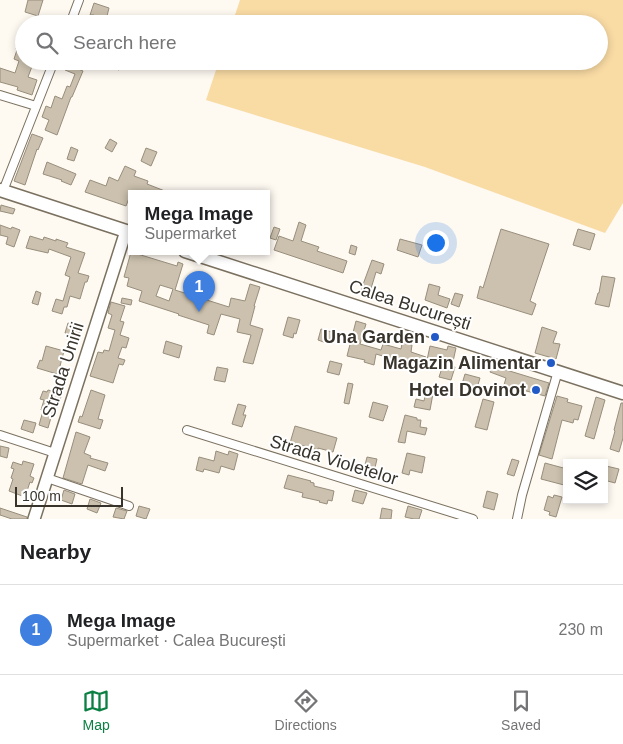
<!DOCTYPE html>
<meta charset="utf-8">
<style>
body{margin:0;font-family:Arial,sans-serif;background:#f2f2f2;color:#202124}
.controls{position:absolute;right:15px;bottom:15px;display:grid;overflow:hidden;border-radius:0px;box-shadow:0 2px 8px #0003}
.controls button{width:45px;height:45px;display:grid;place-items:center;padding:0;border:0;border-bottom:1px solid #e0e0e0;background:#fff;color:#202124;font:25px sans-serif}
.scale{position:absolute;left:15px;bottom:12px;width:108px;box-sizing:border-box;padding-left:5px;border:2px solid #38342c;border-top:0;font-size:14px;line-height:18px;white-space:nowrap;color:#38342c;-webkit-text-stroke:4px #fff;paint-order:stroke}
.you{position:absolute;left:435px;top:242px;width:18px;height:18px;margin:-12px;border:4px solid #fff;border-radius:50%;background:#1a73e8;box-shadow:0 0 0 8px #1a73e833}
.badge{display:grid;place-items:center;width:32px;height:32px;border-radius:50%;background:#0b8043;color:#fff;font-size:16px;font-weight:700}
.pin{position:absolute;translate:-50% -41px;filter:drop-shadow(0 1px 2px #0008)}
.pin::after{content:'';position:absolute;top:26px;width:18px;height:15px;background:inherit;clip-path:polygon(0 0,100% 0,50% 100%)}
.popup{position:absolute;left:128px;top:190px;width:142px;height:65px;box-sizing:border-box;display:grid;place-content:center;border-radius:0px;background:#fff;filter:drop-shadow(0 1px 4px #0005);font-size:16px;white-space:nowrap;color:#757577}
.popup b{font-size:19px;color:#202124}
.popup::after{content:'';position:absolute;left:50%;top:100%;margin-left:-10px;border:10px solid transparent;border-top-color:#fff}
.list{margin:0;padding:0;list-style:none}
h2{display:flex;justify-content:space-between;align-items:center;height:65px;margin:0;padding:0 20px;font-size:21px}
h2 small{font-size:16px;font-weight:400;color:#757577}
.list li{display:grid;grid-template-columns:32px 1fr auto;gap:15px;align-items:center;box-sizing:border-box;height:90px;padding:0 20px;border-top:1px solid #e0e0e0}
.list b{display:block;font-size:19px;white-space:nowrap}
.list p{margin:0;font-size:16px;white-space:nowrap;color:#757577}
.list em{font-size:16px;font-style:normal;color:#757577}
.icon{flex:none;width:28px;height:28px;fill:none;stroke:currentColor;stroke-width:2;stroke-linecap:round;stroke-linejoin:round}
.map{position:relative;flex:none;width:623px;height:519px;overflow:hidden}
.search{position:absolute;background:#fff;box-shadow:0 2px 8px #0003;left:15px;right:15px;top:15px;height:55px;display:flex;align-items:center;gap:12px;box-sizing:border-box;padding:0 18px;border-radius:28px;color:#757577;font-size:19px}
.sheet{height:155px;background:#fff}
nav{display:flex;justify-content:space-around;align-items:center;box-sizing:border-box;height:70px;border-top:1px solid #e0e0e0;background:#fff;font-size:14px;color:#757577}
nav a{display:grid;justify-items:center;gap:2px}
nav .on{color:#0b8043}
.map>svg:first-child{display:block}
.green{fill:#f9dba4}
.building{fill:#ccc1ae;stroke:#988e7c;fill-rule:evenodd}
.lines{fill:none;stroke-linecap:round;stroke-linejoin:round}
.minor-casing{stroke:#7b7160;stroke-width:10}
.secondary-casing{stroke:#7b7160;stroke-width:14}
.primary-casing{stroke:#7b7160;stroke-width:15}
.minor{stroke:#fff;stroke-width:8}
.secondary{stroke:#fff;stroke-width:11}
.primary{stroke:#fff;stroke-width:12}
.poi-dot{fill:#215ac7;stroke:#fff;stroke-width:2}
.labels{text-anchor:middle;stroke-width:4;stroke-linejoin:round;paint-order:stroke}
.street-label{font-size:18px;fill:#38342c;stroke:#fff}
.poi-label{font-size:18px;font-weight:bold;fill:#38342c;stroke:#fff;text-anchor:end}
</style>
<div class="map">
<svg width="623" height="519" viewBox="0 0 623 519">
<rect width="100%" height="100%" fill="#fef9f1"/>
<path class="green" d="M240 0H623V203L605 233 425 167 206 100 219 61H599V24H232Z"/>
<path class="building" d="M28 0H43L38 16 25 12Z
M94 3 109 8 105 24H91L94 15H90Z
M18 44 24 46V61H34L28 77 37 80 32 95 17 90 18 87 0 82V68L15 73 19 61 14 59 17 50 16 49Z
M109 61 122 62 119 70 107 66Z
M68 63 77 66 76 68 83 71 72 97H71L57 135 45 130 49 120 42 117 46 106 51 108 55 96 62 99 67 86 70 87 75 74 65 70Z
M32 134 43 138 38 150 37 149 25 185 14 181Z
M110 139 117 143 112 152 105 148Z
M71 147 78 150 74 161 67 159Z
M146 148 157 152 151 166 141 161Z
M47 162 76 174 71 185 61 181 62 180 43 174Z
M125 166 136 171 134 176 148 181 147 184 170 193H131L126 206 85 192 90 180 106 186 109 177 118 181Z
M1 205 15 209 13 214 0 211Z
M299 222 306 225 301 241 319 247 317 251 347 261 343 273 274 250 279 236 293 241Z
M0 225 11 229 12 227 20 230 14 247 6 244 8 237 0 235Z
M274 227 280 229 276 240 270 238Z
M501 229 549 244 530 301 536 304 532 315 477 298 480 286 483 288Z
M578 229 595 234 590 250 573 245Z
M30 236 43 240 44 237 56 241V239L68 243 66 247 85 253 78 273 89 276 87 282H85L80 299 70 296 67 307H64L62 314 52 311 56 299 63 301 70 277 65 275 71 257 49 249 48 253 26 248Z
M400 239 422 245 418 257 397 250Z
M351 245 357 247 355 255 349 253Z
M131 252 177 266 178 262 183 264 175 290 229 307 231 298 245 301 250 284 260 287 254 306H255L250 325 263 329 253 364 243 362 251 335 237 332 240 319 221 314 214 335 207 333 209 325 178 315 179 314 139 301 142 291 127 286 129 278 124 277ZM160 285 173 289 169 301 156 296Z
M372 260 384 264 381 274 376 272 370 292 361 290Z
M602 276 615 278 609 307 595 304 598 293H599Z
M429 284 440 287 438 295 450 299 447 308 425 300Z
M36 291 41 293 38 305 32 303Z
M455 293 463 295 459 307 451 304Z
M122 298 132 300 131 305 121 303Z
M111 302 125 306 120 321 124 322 120 335 129 338 126 348 122 347 118 358 125 360 123 365 119 364 113 383 90 376 98 352 103 353 104 350 109 351 115 330 108 328 112 315 108 313Z
M288 317 300 320 296 334 294 333 293 338 283 335Z
M356 321 366 324 360 344 381 350 383 344 401 349 402 343 412 345 411 352 426 357 423 368 376 354 374 365 364 362 365 360 347 356Z
M68 323 82 327 78 337 65 333Z
M542 327 557 332 553 343 560 344 556 359 535 353Z
M321 329 332 332 329 344 318 340Z
M166 341 182 346 179 358 163 353Z
M46 346 64 351 60 366 69 369 67 377 37 368 40 360 42 361Z
M430 346 447 350 448 346 456 348 452 366 455 367 451 380 439 377 443 365 427 360Z
M330 361 342 364 339 375 327 372Z
M494 363 505 364 503 369 549 383 545 396 504 385 506 378 490 372Z
M217 367 228 369 225 382 214 380Z
M465 374 480 378 477 388 462 384Z
M348 383 353 384 349 404 344 403Z
M427 387 434 388 430 410 414 407 416 399 424 401Z
M48 390 62 394 54 415 52 414 48 428 39 425 43 411 41 410 44 400 40 399 43 391 47 392Z
M91 390 105 395 98 419 103 420 100 429 78 422 80 416 82 417Z
M557 396 568 399 567 402 582 406 578 420 574 419 573 423 562 420 552 459 539 455Z
M596 397 605 400 594 439 585 436Z
M483 399 494 402 487 430 475 427Z
M373 402 388 406 383 421 369 417Z
M621 403H623V438L619 452 610 449 615 431 614 430Z
M238 404 246 406 243 415H246L242 427 232 424Z
M405 415 417 418V420H421L420 427 427 428 425 435 407 431 405 443 398 442Z
M24 420 36 423 33 433 21 429Z
M295 426 337 438 333 452 318 448V450L301 445V446L290 443Z
M76 432 90 437 84 453 91 456 90 458 108 463 105 471 88 465 82 484 63 478Z
M0 446 9 448 7 458 0 456Z
M216 451 228 455 229 451 238 454 234 470 221 466 219 473 204 469 203 472 196 470 199 457 214 461Z
M407 453 425 457 422 473 410 470 409 475 402 473Z
M367 457 377 459 374 472 364 469Z
M512 459 519 461 514 476 507 474Z
M23 461 34 464 30 476 34 478 32 483 30 482 25 497 9 491 13 479 11 478 14 469 11 468 13 462 22 465Z
M545 463 567 469V475L564 485 541 479Z
M606 466 619 469 615 483 604 480V472Z
M288 475 311 481 310 482 314 483V486L334 491 332 501 328 500 327 504 319 502 320 501 302 497 303 493 284 488Z
M64 490 75 494 72 504 61 500Z
M355 490 367 493 363 504 352 501Z
M487 491 498 494 494 510 483 507Z
M554 495 562 497 556 517 549 515 550 512 544 510 548 496 553 498Z
M90 499 101 503 97 513 87 509Z
M139 506 150 509 146 519 136 516Z
M408 506 422 510 419 519H414L405 517Z
M0 508 27 517V519H12L0 515Z
M116 508 127 511 124 519 113 517Z
M382 508 392 510 391 519H380Z"/>
<g class="lines">
<g class="minor-casing">
<path id="minor" d="M70 24 79 0
M0 95 36 106
M3 191 54 61
M187 430 473 519
M0 435 55 453
M47 478 129 506
M517 519 522 495 558 371"/>
</g>
<g class="secondary-casing">
<path id="secondary" d="M34 519 126 231"/>
</g>
<g class="primary-casing">
<path id="primary" d="M0 190 132 233
M185 251 623 393"/>
</g>
<use href="#minor" class="minor"/>
<use href="#secondary" class="secondary"/>
<use href="#primary" class="primary"/>
</g>
<g class="poi-dot">
<circle cx="435" cy="337" r="5"/>
<circle cx="551" cy="363" r="5"/>
<circle cx="536" cy="390" r="5"/>
</g>
<g class="labels">
<g class="street-label">
<text transform="translate(410 305) rotate(18)" y="6">Calea București</text>
<text transform="translate(63 370) rotate(-72)" y="6">Strada Unirii</text>
<text transform="translate(334 460) rotate(17)" y="6">Strada Violetelor</text>
</g>
<g class="poi-label">
<text x="425" y="343">Una Garden</text>
<text x="541" y="369">Magazin Alimentar</text>
<text x="526" y="396">Hotel Dovinot</text>
</g>
</g>
</svg>
<div class="controls">
<button><svg class="icon" aria-label="layers" viewBox="0 0 24 24"><path d="M12 4l9 5-9 5-9-5zM3 14l9 5 9-5"/></svg></button>
</div>
<div class="scale">100 m</div>
<div class="you"></div>
<div class="pin badge" style="left:199px;top:312px;background:#3f7fe0">1</div>
<div class="popup"><b>Mega Image</b>Supermarket</div>
<div class="search"><svg class="icon" aria-label="search" viewBox="0 0 24 24"><circle cx="10" cy="10" r="6"/><path d="M15 15l6 6"/></svg>Search here</div>
</div>
<section class="sheet">
<h2>Nearby<small></small></h2>
<ul class="list">
<li><span class="badge" style="background:#3f7fe0">1</span><div><b>Mega Image</b><p>Supermarket · Calea București</p></div><em>230 m</em></li>
</ul>
</section>
<nav>
<a class="on"><svg class="icon" aria-label="map" viewBox="0 0 24 24"><path d="M3 6l6-2 6 2 6-2v14l-6 2-6-2-6 2zM9 4v14M15 6v14"/></svg>Map</a>
<a><svg class="icon" aria-label="directions" viewBox="0 0 24 24"><path d="M12 3l9 9-9 9-9-9zM9 14v-3h6M13 9l2 2-2 2"/></svg>Directions</a>
<a><svg class="icon" aria-label="saved" viewBox="0 0 24 24"><path d="M7 4h10v16l-5-4-5 4z"/></svg>Saved</a>
</nav>
